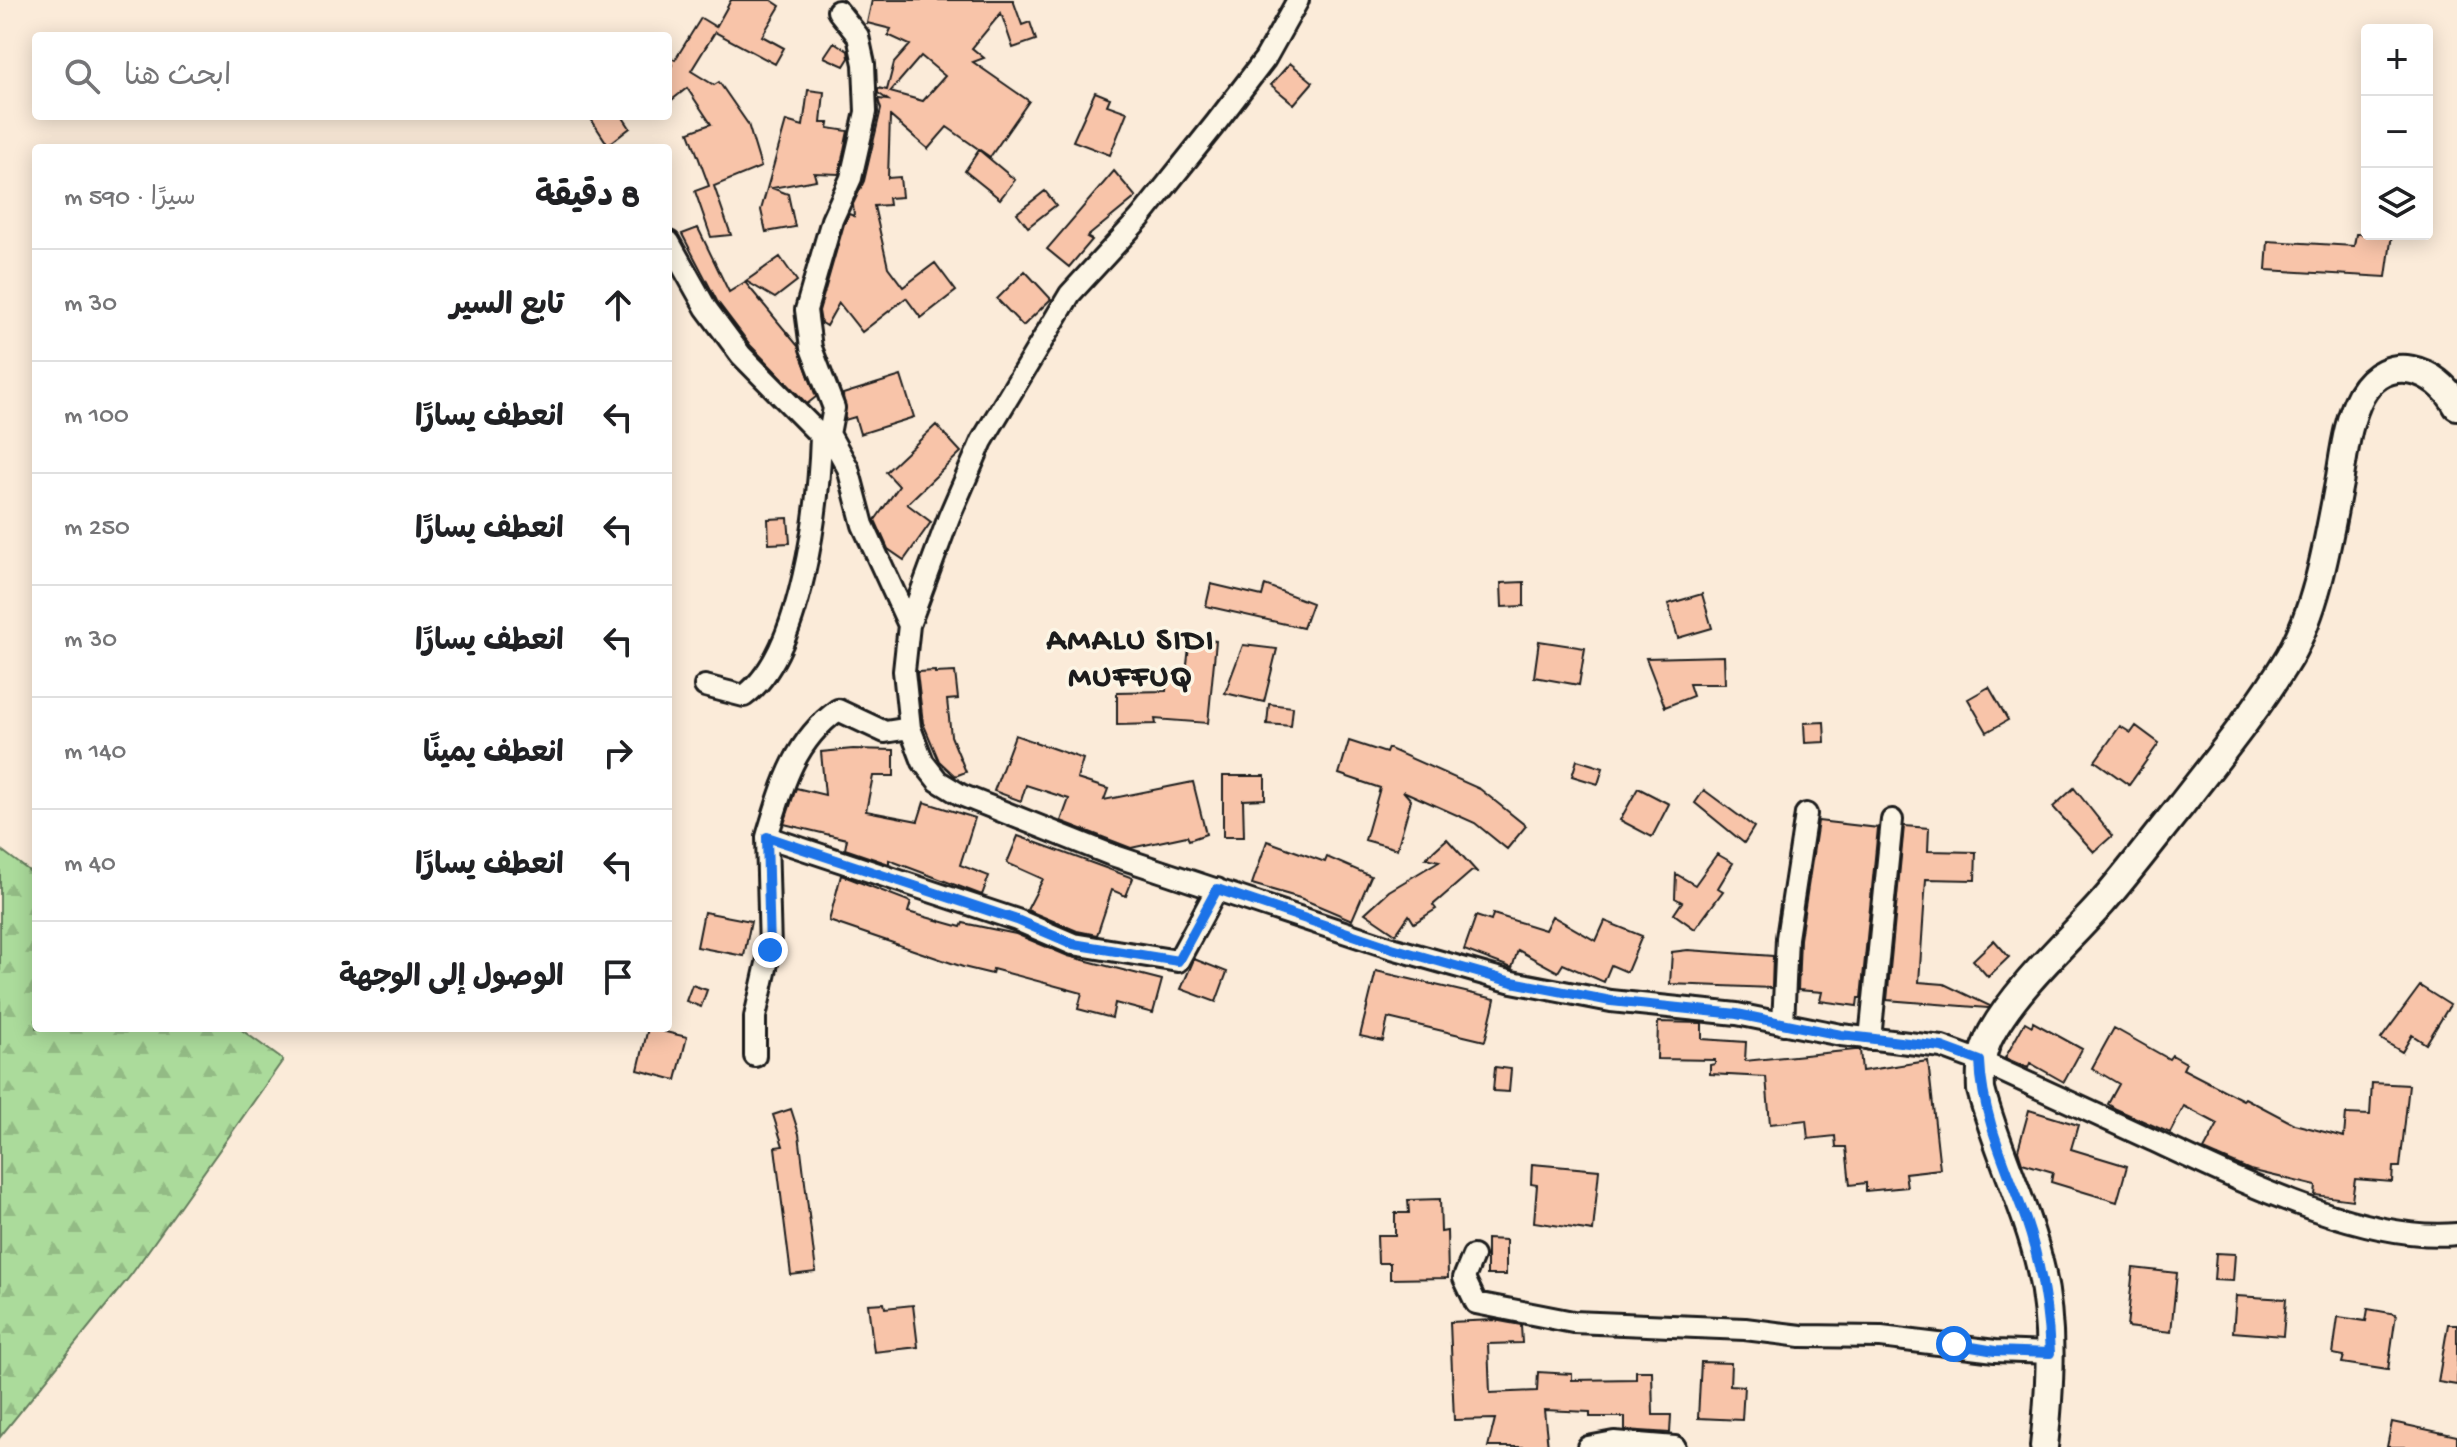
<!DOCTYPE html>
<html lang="ar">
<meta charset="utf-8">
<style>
body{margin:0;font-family:"Gochi Hand","Playpen Sans Arabic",sans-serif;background:#f6f6f6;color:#202124;direction:rtl}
.controls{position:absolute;right:24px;top:24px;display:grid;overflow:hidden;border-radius:8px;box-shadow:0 4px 20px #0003}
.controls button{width:72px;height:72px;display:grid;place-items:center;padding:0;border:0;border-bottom:2px solid #e0e0e0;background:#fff;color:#202124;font:40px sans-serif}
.stop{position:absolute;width:24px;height:24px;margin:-18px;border:6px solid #1a73e8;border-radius:50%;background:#fff}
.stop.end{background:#1a73e8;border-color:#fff;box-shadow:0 2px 8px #0008}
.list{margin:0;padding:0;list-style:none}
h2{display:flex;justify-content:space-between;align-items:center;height:104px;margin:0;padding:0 32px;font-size:34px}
h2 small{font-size:26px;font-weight:400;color:#757577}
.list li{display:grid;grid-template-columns:52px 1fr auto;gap:24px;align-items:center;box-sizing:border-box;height:112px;padding:0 32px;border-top:2px solid #e0e0e0}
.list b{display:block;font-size:30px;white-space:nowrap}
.list em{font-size:26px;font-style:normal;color:#757577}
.icon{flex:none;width:44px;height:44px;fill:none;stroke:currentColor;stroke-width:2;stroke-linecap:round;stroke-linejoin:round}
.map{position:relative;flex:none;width:2457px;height:1447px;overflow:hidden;direction:ltr}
.search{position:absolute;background:#fff;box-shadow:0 4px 20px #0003;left:32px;top:32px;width:640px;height:88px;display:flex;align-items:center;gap:20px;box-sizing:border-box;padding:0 28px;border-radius:8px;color:#757577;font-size:30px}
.panel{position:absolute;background:#fff;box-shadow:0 4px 20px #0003;left:32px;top:144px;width:640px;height:888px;border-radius:8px;direction:rtl}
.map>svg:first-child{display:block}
.forest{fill:url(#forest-firs);stroke:#647c5c;stroke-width:2}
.building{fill:#f8c4a9;stroke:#1c1c1c;stroke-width:2;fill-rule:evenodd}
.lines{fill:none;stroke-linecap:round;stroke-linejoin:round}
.minor-casing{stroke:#1c1c1c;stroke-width:26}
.major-casing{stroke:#1c1c1c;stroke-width:32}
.minor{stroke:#fcf5e5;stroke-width:20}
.major{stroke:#fcf5e5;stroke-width:26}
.route{stroke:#1a73e8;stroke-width:10}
.labels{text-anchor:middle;stroke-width:7;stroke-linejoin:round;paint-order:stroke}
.district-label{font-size:32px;font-weight:bold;letter-spacing:2px;fill:#1c1c1c;stroke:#fcf5e5}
</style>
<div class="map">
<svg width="2457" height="1447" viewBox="0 0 2457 1447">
<defs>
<pattern id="forest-firs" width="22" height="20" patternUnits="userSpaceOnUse" patternTransform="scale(2)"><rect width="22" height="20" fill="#abdb9b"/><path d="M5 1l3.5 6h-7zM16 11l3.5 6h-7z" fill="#93bb85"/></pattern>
</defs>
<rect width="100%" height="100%" fill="#fbebd9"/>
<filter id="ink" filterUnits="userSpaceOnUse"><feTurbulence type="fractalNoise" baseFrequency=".0125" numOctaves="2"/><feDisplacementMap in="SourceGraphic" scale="16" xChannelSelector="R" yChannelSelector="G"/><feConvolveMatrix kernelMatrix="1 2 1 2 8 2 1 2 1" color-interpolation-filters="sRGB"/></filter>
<g filter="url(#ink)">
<path class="forest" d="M0 849 36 876V1028H239L283 1060 131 1275 0 1437Z"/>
<path class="building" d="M731 0H771L780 6 762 36 784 48 775 64 715 32 691 71 714 85 719 82 748 124 761 167 714 186 731 235 711 237 695 191 709 186 689 132 711 124 687 88 668 103V72L672 65 668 56 675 60 701 18 716 27Z
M872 0H1013L1022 25 1030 22 1036 40 1013 48 1001 13 972 48 984 58 973 62 1029 101 990 157 947 127 928 149 890 116 888 178 900 177 902 197 888 198 889 205 874 206 888 267 903 287 935 263 956 291 921 318 906 298 862 332 839 303 826 326 821 323 819 311 844 224 849 214 854 216 853 204 864 181 881 109 878 99 888 100 878 93V88L887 90 894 63 910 45 888 35 891 29 867 23ZM921 56 945 76 923 101 890 92Z
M834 42 848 51 849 58 844 66 824 57Z
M1290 63 1313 82 1294 104 1271 85Z
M808 90 824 92 821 123H829L828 128 848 131 839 174 814 173 816 180 772 188 788 194 795 227 766 232 761 210 786 121 803 126Z
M1095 92 1110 98 1107 105 1127 112 1110 155 1073 141Z
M589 116H622L630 128 608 145Z
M979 150 1015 180 1000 199 965 171Z
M1114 171 1136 197 1087 237 1092 240 1069 267 1047 249Z
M1045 191 1056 205 1028 227 1017 213Z
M698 228 729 292 745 282 798 346 816 397 807 404 751 346 717 301 682 234Z
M2356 234H2392L2386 277 2266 270 2268 241 2354 246Z
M780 257 797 281 775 298 746 281Z
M1025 271 1051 299 1023 326 997 299Z
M901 376 914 417 860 434 855 417 845 420 843 394Z
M936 425 961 452 907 504 931 522 904 560 888 549 875 520 899 486 886 472Z
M788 518 790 543 769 544 768 519Z
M1524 582V606L1502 607 1501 583Z
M1211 584 1262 596 1265 585 1312 603 1303 628 1206 606Z
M1702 594 1712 628 1678 638 1668 604Z
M1190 638 1216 641 1208 723 1155 719 1156 724 1117 725V692L1166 691 1167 680 1185 682Z
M1539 641 1585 648 1579 685 1534 677Z
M1243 645 1277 649 1264 702 1225 693Z
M1724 656 1725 684H1689L1693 696 1665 707 1646 658Z
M935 671V673L955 672 958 699 947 700 951 736 966 772 955 776 939 761 923 723 917 672Z
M1989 687 2008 720 1987 732 1968 699Z
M1269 704 1293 707 1291 726 1267 724Z
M1824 722 1825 742 1805 743 1804 723Z
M2120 726 2131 733 2136 726 2159 743 2129 785 2095 761Z
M1015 735 1083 759 1077 779 1108 789 1104 800 1193 782 1206 834 1189 840 1187 836 1131 848 1061 821 1069 799 1026 785 1021 801 994 791Z
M1349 741 1386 753 1388 748 1480 789 1526 826 1507 849 1475 823 1403 791 1411 800 1397 849 1365 840 1380 788 1339 774Z
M853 749 894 750V776H873L866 811 918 821 924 802 975 818 960 865 989 876 982 895 889 860V864L845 849 847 839 784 824 796 788 825 795 821 752Z
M1577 760 1603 768 1598 784 1572 776Z
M1223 776H1265V799L1243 800 1244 837H1223Z
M1638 788 1669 804 1652 837 1620 820Z
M2074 788 2112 836 2094 852 2053 807Z
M1704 790 1754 827 1744 843 1695 803Z
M1818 821 1878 828 1861 998H1858L1857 1006 1820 1001 1822 992 1798 990 1800 939Z
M1904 826 1929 828 1928 851 1976 852 1975 880 1926 879 1919 982 1944 984 1990 1006 1988 1008 1887 1000Z
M1018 836 1133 878 1126 896 1112 890 1097 935 1077 931 1027 910 1043 879 1007 863Z
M1447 839 1477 872 1472 871 1433 905 1436 909 1414 923 1409 915 1396 934 1365 913 1389 891 1439 861 1426 858Z
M1267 841 1325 862 1327 857 1371 876 1352 920 1300 898 1252 884Z
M1717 854 1733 863 1718 888 1723 891 1695 929 1674 914 1682 902 1675 898 1676 874 1695 885Z
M841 875 911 902 908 912 961 927 963 923 1016 934 1068 956 1162 980 1153 1013 1115 1003 1112 1018 1078 1009 1082 993 993 969 992 974 963 967 829 921Z
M704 912 751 921 744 956 697 947Z
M1493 914 1545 930 1552 916 1596 941 1605 921 1642 936 1627 972 1611 965 1604 982 1563 964 1558 972 1518 950 1512 968 1464 950 1476 916 1491 921Z
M1994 940 2009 957 1988 977 1973 960Z
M1688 950 1773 956 1772 988 1670 984 1672 952Z
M1194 959 1227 972 1216 1002 1181 989Z
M1376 971 1495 999 1485 1041 1388 1018 1383 1041 1360 1036Z
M692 985 707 990 701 1007 686 1001Z
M2420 986 2450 1005 2426 1044 2412 1035 2402 1052 2381 1039Z
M1658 1022 1702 1023V1039L1746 1042 1745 1061 1855 1050H1860L1862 1071 1928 1061 1940 1169 1905 1173 1907 1187 1866 1191V1183L1850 1185 1846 1147H1836L1835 1136 1808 1139 1806 1120 1770 1124 1766 1077 1710 1074V1065L1715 1064V1060L1657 1059Z
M2025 1022 2032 1026 2033 1022 2082 1049 2064 1082 2030 1063 2028 1068 2005 1058Z
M648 1028 687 1037 676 1080 638 1070Z
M2114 1028 2169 1059 2172 1055 2186 1063 2183 1069 2243 1100 2245 1098 2294 1124 2344 1137 2346 1114 2370 1115 2372 1083 2409 1085 2400 1167H2393L2392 1182 2355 1179 2352 1200 2315 1195 2316 1186 2250 1170 2204 1150 2218 1124 2184 1106 2170 1133 2116 1109 2108 1104 2119 1084 2092 1068Z
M1495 1067 1511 1069 1509 1092 1493 1091Z
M791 1109 799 1134 816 1272 791 1275 775 1147 783 1146 773 1115Z
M2029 1110 2078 1125 2071 1149 2127 1166 2117 1202 2051 1182 2053 1172 2022 1163 2018 1150Z
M1532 1164 1599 1170 1593 1231 1534 1222 1537 1185 1531 1184Z
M1440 1199 1441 1232 1447 1231 1448 1278 1390 1279V1263H1378L1377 1235H1395V1213H1409L1408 1200Z
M1487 1239 1506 1240V1275H1487Z
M2216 1253 2235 1254 2233 1281 2214 1280Z
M2133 1268 2177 1273 2171 1332 2127 1327Z
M2236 1296 2286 1299 2283 1336 2233 1332Z
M884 1303 885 1308 913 1305 918 1347 874 1352 868 1304Z
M2368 1309 2396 1314 2388 1370 2342 1363 2344 1356 2333 1354 2338 1317 2366 1321Z
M1494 1320 1521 1325 1522 1343 1488 1344 1490 1393 1537 1391 1538 1372 1572 1374V1380L1636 1379V1371H1652L1653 1415H1671L1670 1433 1625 1430V1417H1590V1412L1544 1410 1548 1447H1488L1495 1419 1454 1420 1450 1322Z
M2448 1324H2457V1385L2438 1382Z
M1701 1362 1731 1363 1730 1385 1744 1386 1742 1420 1698 1418Z
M2392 1422 2457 1436V1447H2387Z"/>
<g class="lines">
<g class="minor-casing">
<path id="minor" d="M1298 0 1265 59 1216 123 1140 218 1070 294 982 441 949 517 909 625 904 671 910 728 923 762 938 781 961 795 1109 854 1392 948 1512 982 1611 1001 1737 1014 1841 1035 1942 1047 1980 1061C2037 1087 2094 1113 2152 1140 2236 1179 2364 1243 2457 1234
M669 242 706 308 741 355 821 436 829 434 848 468 863 525 909 625
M829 434 834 408 811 348 806 310 832 220 851 178 866 112 864 64 858 36 838 11
M705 686 744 696C802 655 819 504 821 436
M910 728 885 732 838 710C794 741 782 787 767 837L1017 920 1073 944 1178 961 1217 889
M1783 1024 1787 938 1806 814
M1870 1039 1892 820
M755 1056V1017L770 950 767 837
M1473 1256 1464 1278 1476 1303 1573 1322 1745 1329 1801 1336 1881 1337 1995 1351 2050 1353
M1588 1447 1614 1442 1675 1447"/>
</g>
<g class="major-casing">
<path id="major" d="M2044 1447C2050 1388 2054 1328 2041 1270 2027 1208 1997 1151 1981 1090 1980 1067 1981 1052 1992 1032 2018 986 2067 942 2102 903 2130 871 2155 837 2182 804 2219 756 2258 709 2289 657 2318 606 2328 540 2339 483 2344 454 2347 421 2361 395 2387 351 2437 368 2457 406"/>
</g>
<use href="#minor" class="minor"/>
<use href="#major" class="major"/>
</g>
</g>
<g class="lines" filter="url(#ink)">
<path class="route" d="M770 950 767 837 1017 920 1073 944 1178 961 1217 889 1392 948 1512 982 1611 1001 1737 1014 1841 1035 1942 1047 1980 1061C1982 1117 2007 1168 2026 1220 2041 1264 2048 1307 2050 1353L1995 1351 1954 1344"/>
</g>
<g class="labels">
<g class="district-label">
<text x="1131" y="648">AMALU SIDI<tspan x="1131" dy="37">MUFFUQ</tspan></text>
</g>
</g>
</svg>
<div class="controls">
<button>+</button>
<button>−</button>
<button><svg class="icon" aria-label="layers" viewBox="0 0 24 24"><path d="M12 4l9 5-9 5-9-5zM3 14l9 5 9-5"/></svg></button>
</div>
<div class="stop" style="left:1954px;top:1344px"></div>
<div class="stop end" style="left:770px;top:950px"></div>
<div class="search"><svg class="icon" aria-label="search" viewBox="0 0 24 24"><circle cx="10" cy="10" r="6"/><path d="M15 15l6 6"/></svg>ابحث هنا</div>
<section class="panel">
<h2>8 دقيقة<small>سيرًا · 590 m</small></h2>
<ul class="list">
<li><svg class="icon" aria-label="ahead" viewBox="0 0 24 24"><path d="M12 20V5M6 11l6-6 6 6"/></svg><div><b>تابع السير</b></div><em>30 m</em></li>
<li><svg class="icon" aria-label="left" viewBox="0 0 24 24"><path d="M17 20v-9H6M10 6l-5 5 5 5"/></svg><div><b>انعطف يسارًا</b></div><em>100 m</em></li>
<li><svg class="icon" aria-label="left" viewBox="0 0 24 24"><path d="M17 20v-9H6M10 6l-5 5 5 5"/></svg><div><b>انعطف يسارًا</b></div><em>250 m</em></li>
<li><svg class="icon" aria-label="left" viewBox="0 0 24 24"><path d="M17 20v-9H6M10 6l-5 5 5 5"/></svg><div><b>انعطف يسارًا</b></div><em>30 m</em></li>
<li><svg class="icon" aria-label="right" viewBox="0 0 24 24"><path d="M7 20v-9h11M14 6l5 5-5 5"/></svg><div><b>انعطف يمينًا</b></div><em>140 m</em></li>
<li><svg class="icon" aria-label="left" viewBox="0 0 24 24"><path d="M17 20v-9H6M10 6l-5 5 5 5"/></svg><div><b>انعطف يسارًا</b></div><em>40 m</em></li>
<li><svg class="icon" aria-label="arrive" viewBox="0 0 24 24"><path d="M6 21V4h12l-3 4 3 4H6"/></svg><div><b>الوصول إلى الوجهة</b></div></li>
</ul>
</section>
</div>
